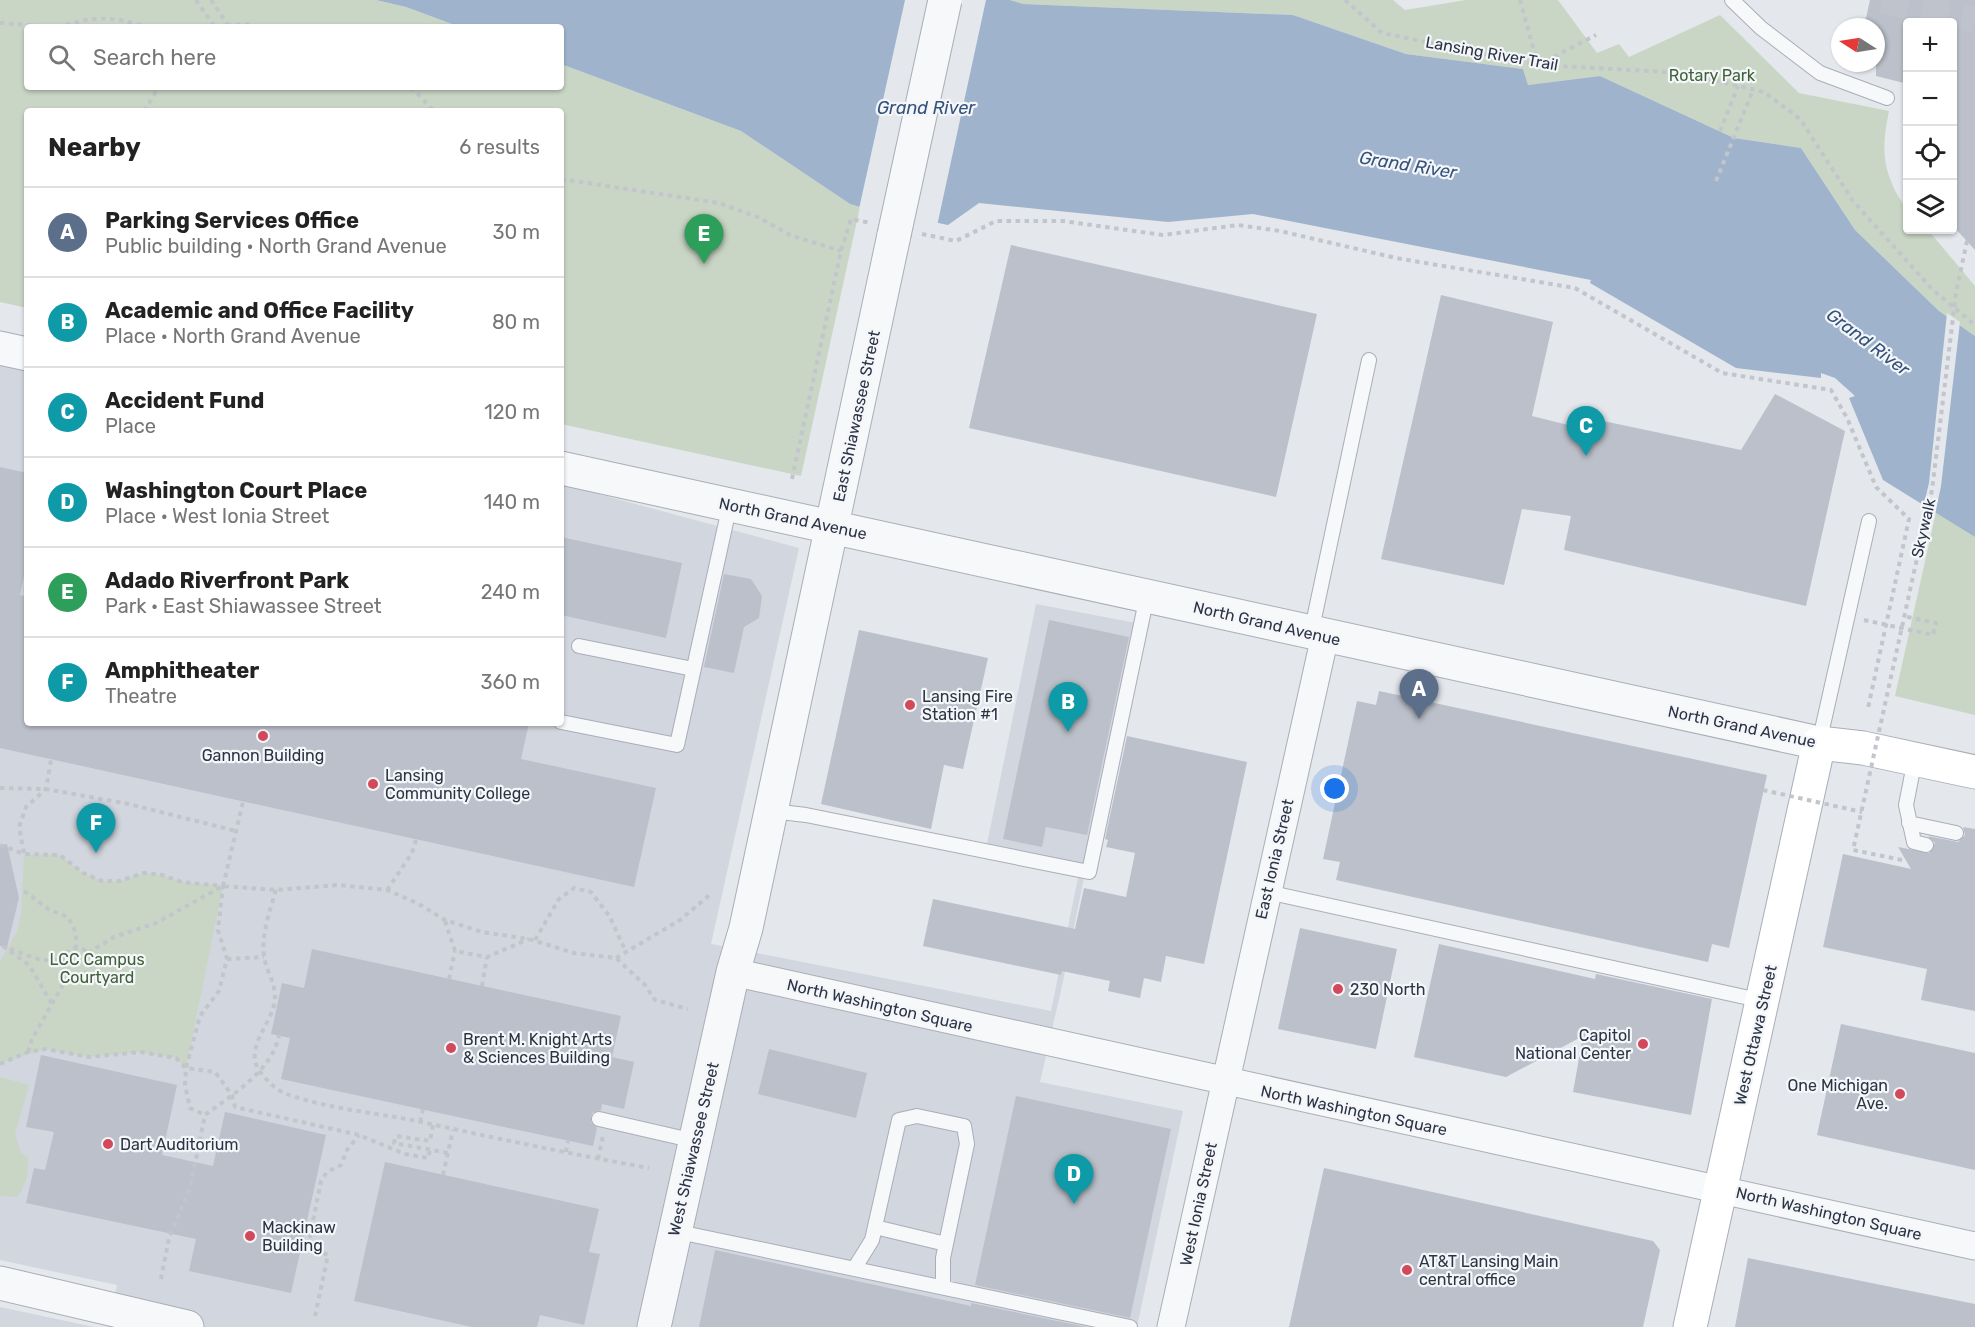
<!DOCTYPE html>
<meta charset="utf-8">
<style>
body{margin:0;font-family:Rubik,sans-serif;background:#f2f2f2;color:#222}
.controls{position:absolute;right:18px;top:18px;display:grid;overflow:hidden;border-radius:6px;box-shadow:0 2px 4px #0004}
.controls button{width:54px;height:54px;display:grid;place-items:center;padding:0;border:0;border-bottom:2px solid #e0e0e0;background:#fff;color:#222;font:30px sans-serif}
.compass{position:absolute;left:1831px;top:18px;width:54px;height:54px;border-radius:50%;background:#fff;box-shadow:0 2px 4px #0004;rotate:282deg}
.you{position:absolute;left:1335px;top:789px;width:21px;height:21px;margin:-15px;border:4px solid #fff;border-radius:50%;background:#1a73e8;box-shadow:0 0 0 9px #1a73e833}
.badge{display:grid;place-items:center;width:39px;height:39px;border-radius:50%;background:#b45309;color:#fff;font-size:20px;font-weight:700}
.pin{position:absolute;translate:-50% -50px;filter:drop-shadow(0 2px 3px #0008)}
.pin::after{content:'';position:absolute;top:32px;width:21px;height:18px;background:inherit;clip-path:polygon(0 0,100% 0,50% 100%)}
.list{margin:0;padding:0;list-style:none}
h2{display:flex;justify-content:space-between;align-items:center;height:78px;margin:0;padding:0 24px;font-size:26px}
h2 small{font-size:20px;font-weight:400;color:#767676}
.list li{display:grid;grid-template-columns:39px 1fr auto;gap:18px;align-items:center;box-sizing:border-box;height:90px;padding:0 24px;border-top:2px solid #e0e0e0}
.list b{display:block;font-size:22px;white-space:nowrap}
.list p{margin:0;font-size:20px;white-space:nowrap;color:#767676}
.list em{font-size:20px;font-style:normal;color:#767676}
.icon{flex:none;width:33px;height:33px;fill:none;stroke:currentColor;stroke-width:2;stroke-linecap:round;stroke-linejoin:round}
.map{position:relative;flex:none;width:1975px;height:1327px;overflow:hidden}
.search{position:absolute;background:#fff;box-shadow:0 2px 4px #0004;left:24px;top:24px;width:540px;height:66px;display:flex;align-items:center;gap:15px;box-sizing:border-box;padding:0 21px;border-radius:6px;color:#767676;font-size:22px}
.panel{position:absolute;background:#fff;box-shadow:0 2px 4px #0004;left:24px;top:108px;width:540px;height:618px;border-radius:6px}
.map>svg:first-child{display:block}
.built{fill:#d2d6de}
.green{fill:#c9d6c5}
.water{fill:#9fb4cc}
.pier{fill:#e4e7ec}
.building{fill:#bbc0ca}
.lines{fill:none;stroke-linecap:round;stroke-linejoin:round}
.minor-tunnel{stroke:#bfc3cb;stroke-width:27;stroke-dasharray:27 14;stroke-linecap:butt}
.service-casing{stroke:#a9aeb7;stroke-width:16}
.minor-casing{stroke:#a9aeb7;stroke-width:29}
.tertiary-casing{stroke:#a9aeb7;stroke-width:35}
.secondary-casing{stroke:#a9aeb7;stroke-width:35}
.path{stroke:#c2c5cb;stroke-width:4;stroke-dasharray:4.5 4.5;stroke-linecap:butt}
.service{stroke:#f7f8fa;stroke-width:14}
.minor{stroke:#f7f8fa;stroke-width:27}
.tertiary{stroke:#f7f8fa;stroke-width:33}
.secondary{stroke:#fff;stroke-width:33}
.tertiary-bridge-casing{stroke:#a9aeb7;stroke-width:35;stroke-linecap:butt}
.path-bridge{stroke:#c2c5cb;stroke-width:4;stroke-dasharray:4.5 4.5;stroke-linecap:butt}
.tertiary-bridge{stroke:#f7f8fa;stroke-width:33}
.poi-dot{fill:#d1495b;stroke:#f4f6f9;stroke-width:2}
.labels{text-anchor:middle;stroke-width:4.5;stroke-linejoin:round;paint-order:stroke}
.street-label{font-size:16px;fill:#2b3445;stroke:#f4f6f9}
.park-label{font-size:16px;fill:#3f6138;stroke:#f4f6f9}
.poi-label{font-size:16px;fill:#2b3445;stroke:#f4f6f9;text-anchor:start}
.water-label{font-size:18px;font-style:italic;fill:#34527a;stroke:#f4f6f9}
</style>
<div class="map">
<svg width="1975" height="1327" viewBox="0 0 1975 1327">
<rect width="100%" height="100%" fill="#e4e7ec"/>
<path class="built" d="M0 342 27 348V723H561V484L799 548 711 944 1051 1011 1081 863 987 844 1036 604 1136 623 1062 986 1040 1082 1183 1111 1137 1327H108L117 1285 0 1260Z
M0 1307 94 1327H0Z"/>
<path class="green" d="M0 0H376L406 7 460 27H27V87H561V64L741 131 850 204 860 207 801 476 561 424V111H27V308L0 302Z
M1010 0H1393L1405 10 1466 0H1558L1597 53 1619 44 1629 57 1720 15 1799 93 1889 111C1884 135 1881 157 1891 181 1900 206 1907 198 1908 230H1928L1975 286V336L1939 311 1855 230 1801 148 1734 138 1600 76 1528 85 1523 69 1406 54 1293 15 1023 4Z
M1936 512 1975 537V715L1895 696Z
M24 854 60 855 83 873 102 881H119L144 873 162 875 182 882 223 886 186 1068 176 1058 140 1052 89 1057 46 1049 0 1063V961L17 932 21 915Z
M0 1077 29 1085 15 1134 21 1153 28 1157C29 1173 26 1183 18 1197L0 1196Z"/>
<path class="water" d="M376 0H1010L1023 4 1293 15 1406 54 1523 69 1528 85 1600 76 1734 138 1801 148 1855 230 1939 311 1975 336V537L1883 480 1849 398 1855 396 1835 378 1821 373V378L1736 368 1590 283 1591 280 1253 214 1168 222 979 203 948 225 860 207 850 204 741 131 561 64V27H460L406 7Z"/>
<path class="pier" d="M905 0H986L937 226 859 209Z
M1947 313 1960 322 1941 486 1935 515 1923 508 1929 483Z"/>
<path class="building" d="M1870 0H1975V250L1953 226V22H1908V84L1876 76V27H1864Z
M1011 245 1317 314 1276 497 969 428Z
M1441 295 1553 322 1532 416 1568 425 1570 414 1741 450 1775 394 1845 431 1806 606 1564 550 1571 516 1522 509 1504 585 1381 559Z
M0 467 27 473V561L20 595 27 597V723H529L521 759 656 788 634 887 0 748Z
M561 537 682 563 666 638 561 615Z
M724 574 751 579 762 596 759 618 744 627 734 673 704 667Z
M1049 620 1129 637 1087 835 1046 827 1042 847 1003 839Z
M859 630 988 658 963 769 944 765 931 829 821 804Z
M1379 691 1767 775 1729 948 1712 944 1708 962 1336 880 1340 862 1323 859 1357 701 1376 705Z
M1127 736 1247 762 1204 964 1166 956 1161 982 1144 978 1140 998 1108 991 1110 981 1062 971 1061 975 923 946 933 899 1075 929 1084 888 1126 897 1135 853 1106 847 1108 840 1105 839Z
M1963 827 1975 829V1011L1921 1000 1927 969 1823 947 1843 854 1911 869 1898 847 1929 853 1935 843 1928 836 1958 842 1965 835Z
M7 844 19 898 7 947 0 946V845Z
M1300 928 1397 949 1376 1049 1278 1029Z
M1439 944 1595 979 1596 974 1712 999 1691 1115 1573 1092 1583 1036 1506 1077 1414 1057Z
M312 949 621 1016 612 1057 634 1062 624 1109 602 1104 601 1110 592 1113 591 1122 597 1128 593 1146 281 1079 290 1038 271 1034 282 983 304 988Z
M1841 1024 1975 1053V1170L1817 1135Z
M769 1049 867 1073 856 1118 758 1094Z
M41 1055 177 1085 162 1155 213 1166 225 1112 326 1135 291 1293 189 1271 196 1239 26 1203 34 1168 45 1170 54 1132 26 1127Z
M1016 1096 1171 1129 1130 1318 975 1285Z
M385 1162 599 1209 589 1252 600 1254 584 1325 540 1315 537 1327H472L354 1301Z
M1324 1168 1653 1241 1660 1250 1643 1327H1289Z
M715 1250 971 1306V1303L1086 1327H699Z
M1748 1258 1975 1304V1327H1735Z"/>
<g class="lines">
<path class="minor-tunnel" d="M1882 0 1975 20"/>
<g class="service-casing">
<path id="service" d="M1732 0 1761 28 1820 73 1887 98
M1311 633 1369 360
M579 646 693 669
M561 722 677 745 730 504
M1819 743 1869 521
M1915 759 1906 805 1914 842 1926 845
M772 811 806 815 1089 872 1147 596
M1909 823 1956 833
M1267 892 1763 1001
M599 1119 695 1141
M875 1227 946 1244
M674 1231 1130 1327
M854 1269 872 1240 899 1120 917 1116 964 1126 967 1144 943 1258V1287"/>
</g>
<g class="minor-casing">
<path id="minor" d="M733 972 1975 1246
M1171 1327 1325 636"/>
</g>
<g class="tertiary-casing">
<path id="tertiary" d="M0 348 27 354
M561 468 1819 743
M0 1283 187 1327
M654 1327 733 972 746 928 894 235"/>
</g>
<g class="secondary-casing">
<path id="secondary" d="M1690 1327 1819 743 1863 748 1975 772"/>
</g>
<path class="path" d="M196 0 215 27 244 24 260 27
M211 0 228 25
M1345 0 1382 33 1538 65 1684 73 1764 92 1800 119 1853 201 1932 289 1975 325
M1520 0 1538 65
M0 23 56 27
M57 27C92 17 111 15 146 27
M1538 65 1596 35
M411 87 434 111
M144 111 159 87
M1720 131 1738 86
M561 179 719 203 760 218 790 235 841 251
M1716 181 1753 90
M922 234 956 241 996 221H1063L1163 235 1238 225 1280 231 1396 258 1575 288 1722 373 1831 390 1847 418 1876 487 1909 519 1868 708
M792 479 841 251 851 219 871 223
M1864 620 1933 635 1936 623 1903 616
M0 788 46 789 129 804 236 831
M0 845 24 854 60 855 83 873 102 881H119L144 873 162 875 182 882 223 886 218 930 227 959 219 991 200 1016 186 1068 185 1085 190 1108 205 1115
M24 853 19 827 26 807 46 789 51 760
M223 886 243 802
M276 890C270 910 261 935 264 957 267 974 278 985 274 1005 269 1027 244 1049 260 1072 269 1083 278 1092 292 1096 332 1109 376 1113 417 1121 494 1138 571 1154 649 1168
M387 890 412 853 416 840
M24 891 50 910 68 917 76 933V948
M445 921 455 951 487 957 529 939
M535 940 559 899 574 888 591 892 610 917 626 952
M3 946 29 965 52 1004
M63 962a14 14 0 1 1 28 0a14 14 0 1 1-28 0Z
M10 949 41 960H63
M88 953 114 937 156 923 223 886 276 890 338 885 387 890 417 903 445 920 482 932 529 939 574 953 616 958 645 985 655 1000 688 1009
M616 958 680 920 712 893
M227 959 264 957
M449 979 455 951
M482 986 487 957
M28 1052 32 1039 69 974
M0 1064 28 1052 46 1049 89 1057 140 1052 176 1058 186 1068 215 1072 232 1095 235 1107 359 1135 405 1154 428 1158 430 1150
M420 1122 423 1109
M433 1125 430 1141 396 1136 394 1143 448 1153
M566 1152 568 1140
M598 1159 603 1136
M443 1175 453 1130
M161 1279 169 1238 190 1188 205 1115C232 1095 273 1070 279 1035
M315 1316 328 1255 315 1249 309 1241 321 1181 327 1172 341 1165 347 1150 359 1135"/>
<use href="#service" class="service"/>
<use href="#minor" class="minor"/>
<use href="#tertiary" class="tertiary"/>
<use href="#secondary" class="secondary"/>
<g class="tertiary-bridge-casing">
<path id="tertiary-bridge" d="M894 235 945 0"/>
</g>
<path class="path-bridge" d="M1763 790 1862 812
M1902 860 1853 850 1932 490 1956 293 1967 241"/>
<use href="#tertiary-bridge" class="tertiary-bridge"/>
</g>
<g class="poi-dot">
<circle cx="910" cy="705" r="6"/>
<circle cx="263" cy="736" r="6"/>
<circle cx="373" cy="784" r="6"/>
<circle cx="1338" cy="989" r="6"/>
<circle cx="1643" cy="1044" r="6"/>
<circle cx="451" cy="1048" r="6"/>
<circle cx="1900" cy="1094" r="6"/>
<circle cx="108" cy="1144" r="6"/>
<circle cx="250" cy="1236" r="6"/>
<circle cx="1407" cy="1270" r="6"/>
</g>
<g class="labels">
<g class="street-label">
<text transform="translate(1492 53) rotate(10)" y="6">Lansing River Trail</text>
<text transform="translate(856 416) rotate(-78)" y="6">East Shiawassee Street</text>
<text transform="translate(793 518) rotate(12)" y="6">North Grand Avenue</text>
<text transform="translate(1923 528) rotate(-77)" y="6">Skywalk</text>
<text transform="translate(1267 623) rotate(13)" y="6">North Grand Avenue</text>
<text transform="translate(1742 726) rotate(12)" y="6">North Grand Avenue</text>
<text transform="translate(1274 859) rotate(-77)" y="6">East Ionia Street</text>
<text transform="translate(880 1005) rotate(13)" y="6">North Washington Square</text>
<text transform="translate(1755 1035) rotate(-77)" y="6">West Ottawa Street</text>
<text transform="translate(1354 1110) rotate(12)" y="6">North Washington Square</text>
<text transform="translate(693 1149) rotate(-77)" y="6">West Shiawassee Street</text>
<text transform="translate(1198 1204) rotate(-78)" y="6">West Ionia Street</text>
<text transform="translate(1829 1213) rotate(13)" y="6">North Washington Square</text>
</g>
<g class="park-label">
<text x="1712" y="81">Rotary Park</text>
<text x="97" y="965">LCC Campus<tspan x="97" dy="18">Courtyard</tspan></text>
</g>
<g class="poi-label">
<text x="922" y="702">Lansing Fire<tspan x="922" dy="18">Station #1</tspan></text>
<text x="263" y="761" text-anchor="middle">Gannon Building</text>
<text x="385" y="781">Lansing<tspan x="385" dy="18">Community College</tspan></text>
<text x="1350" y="995">230 North</text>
<text x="1631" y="1041" text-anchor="end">Capitol<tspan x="1631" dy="18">National Center</tspan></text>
<text x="463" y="1045">Brent M. Knight Arts<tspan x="463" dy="18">&amp; Sciences Building</tspan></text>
<text x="1888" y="1091" text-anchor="end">One Michigan<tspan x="1888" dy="18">Ave.</tspan></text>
<text x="120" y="1150">Dart Auditorium</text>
<text x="262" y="1233">Mackinaw<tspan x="262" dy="18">Building</tspan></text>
<text x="1419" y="1267">AT&amp;T Lansing Main<tspan x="1419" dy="18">central office</tspan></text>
</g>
<g class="water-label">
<text x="926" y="114">Grand River</text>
<text transform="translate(1408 165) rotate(9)" y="6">Grand River</text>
<text transform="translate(1868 342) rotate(37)" y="6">Grand River</text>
</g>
</g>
</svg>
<div class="controls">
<button>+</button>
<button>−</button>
<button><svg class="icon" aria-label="locate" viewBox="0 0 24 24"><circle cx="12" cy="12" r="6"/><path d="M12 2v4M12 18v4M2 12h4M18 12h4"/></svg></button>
<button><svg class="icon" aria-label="layers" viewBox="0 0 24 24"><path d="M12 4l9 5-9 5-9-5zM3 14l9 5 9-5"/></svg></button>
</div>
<svg class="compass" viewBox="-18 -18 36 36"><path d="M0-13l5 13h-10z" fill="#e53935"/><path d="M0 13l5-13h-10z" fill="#767676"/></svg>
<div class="you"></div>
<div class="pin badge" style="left:1419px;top:719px;background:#5c6f8a">A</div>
<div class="pin badge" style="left:1068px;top:732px;background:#0f9aa8">B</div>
<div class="pin badge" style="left:1586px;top:456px;background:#0f9aa8">C</div>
<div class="pin badge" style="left:1074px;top:1204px;background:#0f9aa8">D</div>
<div class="pin badge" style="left:704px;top:264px;background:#2e9e5b">E</div>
<div class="pin badge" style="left:96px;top:853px;background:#0f9aa8">F</div>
<div class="search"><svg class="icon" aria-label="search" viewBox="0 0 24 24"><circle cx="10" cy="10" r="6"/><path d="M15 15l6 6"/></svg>Search here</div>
<section class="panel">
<h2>Nearby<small>6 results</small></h2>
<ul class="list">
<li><span class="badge" style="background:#5c6f8a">A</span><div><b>Parking Services Office</b><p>Public building · North Grand Avenue</p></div><em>30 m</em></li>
<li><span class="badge" style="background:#0f9aa8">B</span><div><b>Academic and Office Facility</b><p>Place · North Grand Avenue</p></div><em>80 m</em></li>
<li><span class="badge" style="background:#0f9aa8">C</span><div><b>Accident Fund</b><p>Place</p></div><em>120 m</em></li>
<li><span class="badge" style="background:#0f9aa8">D</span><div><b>Washington Court Place</b><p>Place · West Ionia Street</p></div><em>140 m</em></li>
<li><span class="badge" style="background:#2e9e5b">E</span><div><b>Adado Riverfront Park</b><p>Park · East Shiawassee Street</p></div><em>240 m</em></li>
<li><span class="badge" style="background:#0f9aa8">F</span><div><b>Amphitheater</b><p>Theatre</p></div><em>360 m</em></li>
</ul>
</section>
</div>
